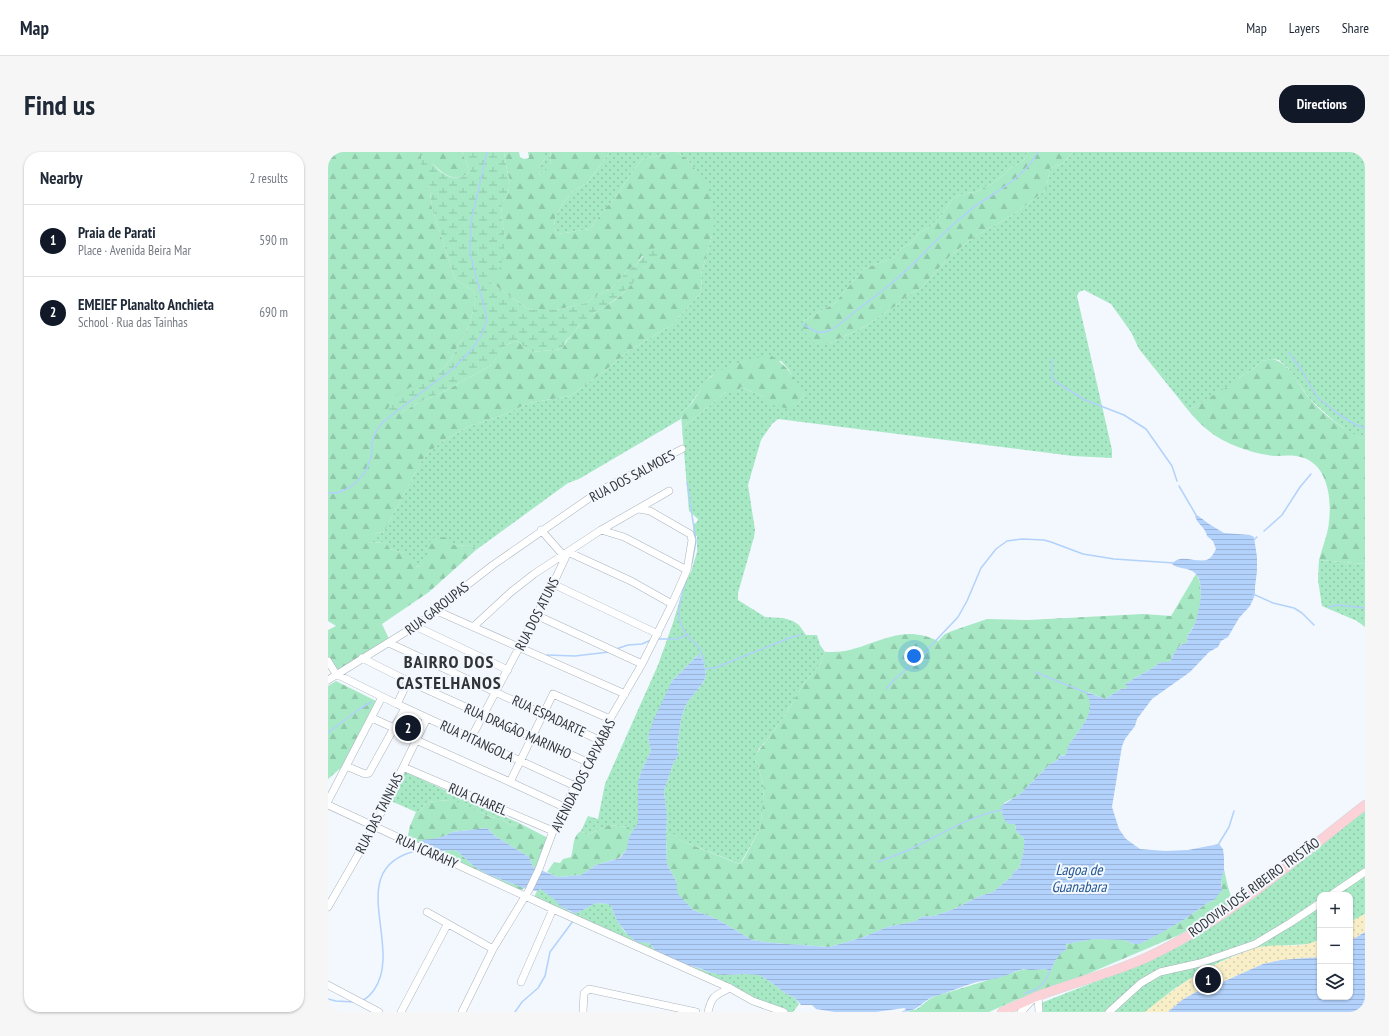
<!DOCTYPE html>
<meta charset="utf-8">
<style>
body{margin:0;font-family:"PT Sans Narrow",sans-serif;background:#f6f6f7;color:#1f2937}
.controls{position:absolute;right:12px;bottom:12px;display:grid;overflow:hidden;border-radius:8px;box-shadow:0 1px 3px #0004}
.controls button{width:36px;height:36px;display:grid;place-items:center;padding:0;border:0;border-bottom:1px solid #e0e1e3;background:#fff;color:#1f2937;font:20px sans-serif}
.you{position:absolute;left:586px;top:504px;width:14px;height:14px;margin:-10px;border:3px solid #fff;border-radius:50%;background:#1a73e8;box-shadow:0 0 0 6px #1a73e833}
.badge{display:grid;place-items:center;width:26px;height:26px;border-radius:50%;background:#111827;color:#fff;font-size:13px;font-weight:700}
.pin{position:absolute;translate:-50% -50%;border:2px solid #fff;box-shadow:0 1px 4px #0006}
.list{margin:0;padding:0;list-style:none}
h2{display:flex;justify-content:space-between;align-items:center;height:52px;margin:0;padding:0 16px;font-size:17px}
h2 small{font-size:13px;font-weight:400;color:#747a83}
.list li{display:grid;grid-template-columns:26px 1fr auto;gap:12px;align-items:center;box-sizing:border-box;height:72px;padding:0 16px;border-top:1px solid #e0e1e3}
.list b{display:block;font-size:15px;white-space:nowrap}
.list p{margin:0;font-size:13px;white-space:nowrap;color:#747a83}
.list em{font-size:13px;font-style:normal;color:#747a83}
.icon{flex:none;width:22px;height:22px;fill:none;stroke:currentColor;stroke-width:2;stroke-linecap:round;stroke-linejoin:round}
.map{position:relative;flex:none;width:1037px;height:860px;overflow:hidden;border-radius:16px}
header{display:flex;align-items:center;gap:24px;box-sizing:border-box;height:56px;padding:0 20px;background:#fff;border-bottom:1px solid #e0e1e3}
header strong{font-size:19px}
nav{display:flex;gap:22px;margin-inline-start:auto;font-size:14px}
.intro{display:flex;align-items:center;justify-content:space-between;box-sizing:border-box;height:96px;padding:0 24px}
h1{margin:0;font-size:28px}
.button{padding:10px 18px;border-radius:16px;background:#111827;color:#fff;font-size:14px;font-weight:700}
main{display:flex;gap:24px;padding:0 24px}
aside{flex:1;background:#fff;border-radius:16px;box-shadow:0 1px 3px #0004}
.map>svg:first-child{display:block}
.grass{fill:url(#grass-dots)}
.forest{fill:url(#forest-firs)}
.wetland{fill:url(#wetland-marsh)}
.sand{fill:url(#sand-dots)}
.water{fill:url(#water-rules)}
.lines{fill:none;stroke-linecap:round;stroke-linejoin:round}
.stream{stroke:#b2d1fb;stroke-width:1.5}
.minor-casing{stroke:#abb4bc;stroke-width:8}
.major-casing{stroke:#d6d6d7;stroke-width:10}
.minor{stroke:#fff;stroke-width:7}
.major{stroke:#fbd2d7;stroke-width:9}
.labels{text-anchor:middle;stroke-width:4;stroke-linejoin:round;paint-order:stroke}
.street-label{font-size:14px;fill:#303437;stroke:#f3f8fe}
.water-label{font-size:15px;font-style:italic;fill:#245693;stroke:#f3f8fe}
.district-label{font-size:18px;font-weight:bold;letter-spacing:1px;fill:#303437;stroke:#f3f8fe}
</style>
<header>
<strong>Map</strong>
<nav><a>Map</a><a>Layers</a><a>Share</a></nav>
</header>
<div class="intro"><h1>Find us</h1><a class="button">Directions</a></div>
<main>
<aside>
<h2>Nearby<small>2 results</small></h2>
<ul class="list">
<li><span class="badge">1</span><div><b>Praia de Parati</b><p>Place · Avenida Beira Mar</p></div><em>590 m</em></li>
<li><span class="badge">2</span><div><b>EMEIEF Planalto Anchieta</b><p>School · Rua das Tainhas</p></div><em>690 m</em></li>
</ul>
</aside>
<div class="map">
<svg width="1037" height="860" viewBox="0 0 1037 860">
<defs>
<pattern id="grass-dots" width="8" height="8" patternUnits="userSpaceOnUse"><rect width="8" height="8" fill="#a7e8c5"/><path d="M2 2h.1M6 6h.1" fill="none" stroke="#90c8aa" stroke-width="1.8" stroke-linecap="round"/></pattern>
<pattern id="forest-firs" width="22" height="20" patternUnits="userSpaceOnUse"><rect width="22" height="20" fill="#a7e8c5"/><path d="M5 1l3.5 6h-7zM16 11l3.5 6h-7z" fill="#90c8aa"/></pattern>
<pattern id="wetland-marsh" width="20" height="14" patternUnits="userSpaceOnUse"><rect width="20" height="14" fill="#a7e8c5"/><path d="M1 5h8M5 5V1M11 12h8M15 12V8" fill="none" stroke="#90c8aa"/></pattern>
<pattern id="sand-dots" width="8" height="8" patternUnits="userSpaceOnUse"><rect width="8" height="8" fill="#f8eec8"/><path d="M2 2h.1M6 6h.1" fill="none" stroke="#d5cdac" stroke-width="1.8" stroke-linecap="round"/></pattern>
<pattern id="water-rules" width="6" height="5" patternUnits="userSpaceOnUse"><rect width="6" height="5" fill="#b2d1fb"/><path d="M0 2.5h6" fill="none" stroke="#99b4d8"/></pattern>
</defs>
<rect width="100%" height="100%" fill="#f3f8fe"/>
<path class="grass" d="M217 0H223C221 13 226 14 212 23L210 17 217 6Z
M282 0H341L313 8 283 51 278 55 262 77 230 82 226 77 227 66 235 51 245 39 259 31Z
M349 0H700L696 8 681 17 678 21 665 31 648 40 638 41 625 46 614 63 603 74 591 81 582 92 574 96 565 106 535 117 507 151 475 169 498 193 536 175 569 153 580 143 592 137 622 104 646 85 683 64 718 38 722 16 734 12 745 0H1037V287L1024 282 1007 270 981 246 960 216 951 208 944 207 934 209 929 213 925 217 912 225 902 234 860 258 811 197 803 180 783 152 756 138 751 140 749 144 784 298V306L745 304 450 267 444 272 433 288 420 333 427 378 426 385 410 441V448L437 465 455 466 465 469 471 473 478 483H489L492 493 497 500 492 512 477 530 457 563 440 587 430 598 427 607 430 613 436 637 433 670 432 677 412 712 354 689 345 682H342L338 685 339 664 336 639 345 612 351 602 349 598C351 585 352 564 358 553 371 532 387 530 371 502L344 529 320 585 323 599 313 620 311 627V669L310 673 302 684 303 680 301 675 281 673 259 683 253 679 260 664 270 667 277 632 330 513 345 471 357 430 363 420 369 400V384L365 382 366 372 369 370 370 367 361 359 354 276 398 240H410L413 235 436 245 469 253 476 243 461 218 453 209H417L401 215 382 225 360 255 353 261V267L251 327 240 331 148 398 145 394 125 393 100 405 93 414 87 415 76 401 62 397 58 390 40 391 49 380 55 381 93 310 98 303 113 290 141 274 173 264 201 251 242 244 274 221 301 199 330 181 343 174 370 144 374 139 373 122 384 84 368 18 358 6Z
M991 408 1037 412V475L1029 469 994 454 990 428Z
M77 620 191 671 184 674 173 667 163 665 122 648 99 650 93 658 88 660 63 649Z
M1037 658V762L1022 770V743H992V787L982 792 931 795 905 804 879 816 846 837 817 860H713V851L810 813 852 794 885 774 926 746Z
M212 737C216 740 221 742 225 746 233 752 238 761 249 761L268 751 280 752 283 754 289 769 297 780 308 789 321 791 329 800 348 810 373 817 380 820 399 823 415 822 431 823 444 831 457 841 467 846 471 852 465 860H456L206 745 209 739Z"/>
<path class="forest" d="M0 0H134L142 19C128 34 114 21 103 10L101 31 104 56 127 127 145 139 148 147 141 174 124 205 115 217 97 228 73 261 88 252 117 239 162 214C174 203 169 194 189 189L204 200 234 197C241 184 256 167 269 159 277 154 285 150 292 144 302 136 307 124 316 116 319 113 323 111 327 109L314 104 309 112 300 118 283 137 270 143 258 151 228 158H205L199 156 162 130 177 85 173 63 174 53 180 41 182 30 179 18 176 0H191L192 5 196 7 201 6 200 0H217V6L210 17 212 23C226 13 221 13 223 0H282L259 31 245 39 235 51 227 66 226 77 230 82 262 77 278 55 283 51 313 8 341 0H349L358 6 368 18 380 34 385 58 386 71 384 84 373 122 374 139 370 144 343 174 330 181 301 199 274 221 242 244 201 251 173 264 141 274 113 290 98 303 93 310 55 381 49 380 41 391 58 390 62 397 80 402 87 415 93 414 99 405V393L106 386 120 385 125 393 145 394 148 398 101 440 54 472 62 489 14 517H8L0 508V478L8 474 0 469Z
M700 0H745L734 12 722 16 718 38 683 64 646 85 622 104 592 137 580 143 569 153 536 175 498 193H488L472 175 475 169 507 151 535 117 565 106 574 96 582 92 591 81 603 74 614 63 625 46 638 41 648 40 665 31 678 21 681 17 696 8Z
M444 204C458 213 469 227 476 243L469 253 462 257 448 254 439 250 436 245 413 235 410 240H398L354 276 353 261C355 259 358 257 360 255 369 247 373 233 383 225 397 213 426 206 444 204Z
M944 207C963 211 970 234 982 247 997 264 1016 279 1037 287V412L991 408C994 396 1000 382 1001 370 1004 344 999 308 968 304 960 303 953 304 946 304 938 303 927 301 919 298 894 291 876 278 860 258L901 234 912 225 925 217 929 213 934 209Z
M868 422C877 434 872 461 866 474 864 477 860 482 859 485 859 487 860 489 859 491L853 492 844 505 842 510H833L823 517 805 527 802 530 798 531 797 533 801 536 793 537 777 547 760 540 759 541C771 561 749 578 740 595 739 598 739 602 737 604L734 603 731 604 730 608 722 612 691 643 676 651 673 658 675 664 681 672H687L688 679 696 686C697 696 694 707 691 717H688L683 725 665 740 652 744 626 757 606 764 593 765 588 769 559 775 533 786 501 795 445 791 424 788 389 767 365 758 348 741 349 731 339 712 338 685 342 682H345L354 689 406 710 412 712 414 710 432 677 433 670 436 637 430 613 427 607V603L440 587 457 563 477 530 492 512 497 500C507 500 516 500 525 497 557 488 577 473 610 489L617 482 624 479 659 467 700 468 815 462 843 464Z
M8 529 48 549 14 615 0 627V534Z
M122 648 128 649 162 665 173 667 184 674 191 671 222 687 208 716 205 715 201 705 167 684 159 676 124 680 119 683 95 692 113 699 126 698 129 699 147 715 159 722 196 736 193 739 136 713 130 709 118 705 79 687 82 674 88 660 93 658 99 650Z
M281 673 301 675 303 680 300 690V696L291 706 268 713 253 723 230 725 219 720 226 710 232 711 235 707 243 705C246 696 244 684 253 679L259 683Z
M896 717 900 735 905 750 889 761 851 783 710 843 690 847 661 860H579C582 859 586 858 589 857 596 852 600 847 608 844L693 818 698 817 705 818 718 817 722 820 727 809 734 799 738 798 739 795 737 794V792L766 787 796 788 806 792 816 790 857 767 879 751 886 748 894 734 893 729Z"/>
<path class="wetland" d="M134 0H176L179 18 182 30 180 41 174 53 173 63 177 85 176 103 172 116 165 124 162 130 199 156 205 158H228L258 151 270 143 283 137 300 118 309 112 321 97 329 96 332 103 327 109 317 115 305 131 293 143 278 154 267 160 251 174 238 189 234 197 204 200 189 189C170 193 174 203 162 214L117 239 88 252 73 261 64 264 58 261 65 245 115 217 124 205 141 174 148 147 145 139 127 127 104 56 101 31 93 14V3C102 5 106 15 113 20 123 27 133 29 142 19Z"/>
<path class="sand" d="M1037 762V780L1022 789V770Z
M992 787V805L953 808 935 812 881 836 868 840 854 848 840 860H817C847 835 880 813 917 800 922 798 927 796 931 795 951 791 974 798 992 787Z"/>
<path class="water" d="M869 363 881 372 896 381 922 383 926 385 929 405V419L927 435V443L922 454 911 466 900 485 893 489 890 495 881 500 862 520 824 547 809 567 807 574 797 587 794 594 784 655 791 677 798 687 812 697 837 699 860 698 891 692 895 697 896 705V718L893 729 894 738 886 748 879 751 857 767 831 782 812 792H806L796 788 766 787 738 792 737 794 739 795C738 799 737 798 734 800L727 809 722 820 718 817C713 817 709 818 705 818 702 819 700 817 696 817 689 818 683 822 676 824 667 827 658 828 649 830 635 834 621 840 608 844 593 848 592 860 573 860L577 858 578 857 576 856 548 860H507L488 857 484 853H473L467 846 457 841 444 831 431 823 415 822 395 823 380 820 374 817 349 810 329 800 321 791 309 790 300 783 289 769 283 754 280 752 268 751 249 761H246L232 754 226 747 212 737 209 739 201 738 159 722 147 715 129 699 126 698 113 699 100 693H98L94 690V688C105 687 115 686 124 680L159 676 167 684 201 705 205 715 230 725 253 723 268 713 292 706 299 697 300 690 301 685 310 671V630L313 620 323 599 320 585 325 569 344 529 371 502C387 530 371 531 358 553 352 564 351 585 349 598L351 602 345 612 336 639 339 664 338 685 339 712 349 731V741L365 758 389 767 424 788 445 791 501 795 533 786 559 775 588 769 593 765 606 764 626 757 652 744 665 740 683 725 687 718 691 717C694 707 697 696 696 686L688 679 687 672C686 672 682 672 681 672 675 669 673 659 673 654L691 643 722 612 730 608 732 603 737 604C739 601 739 598 740 595 749 578 771 561 758 541L759 540 777 547 793 537 800 536 797 533 798 531 802 530 805 527 823 517 833 510H842C845 503 851 490 859 491 860 489 859 487 859 485 860 482 864 478 866 474 871 462 878 430 867 421 860 415 849 417 844 412 853 401 867 411 878 408 883 407 886 401 888 397L885 389 879 384C878 376 869 372 867 364Z
M1037 780V860H840L854 848 868 840 881 836 935 812 953 808 992 805V845H1022V789Z"/>
<g class="lines">
<path class="stream" d="M475 172C483 177 490 183 500 179 510 175 520 165 529 158 548 144 567 129 584 113 598 99 612 84 627 71 638 61 649 52 661 45 680 33 699 20 710 0
M961 201 973 217 989 245 1009 261 1028 273 1037 276
M724 207V225L728 230 757 248 796 263 818 277 844 314 849 329
M359 330 368 389 364 411
M851 334 868 363
M0 341C19 343 36 326 42 309 44 304 44 299 44 294 44 283 49 277 56 269L127 215 145 196 153 184 159 168 157 158 142 101 143 70 159 0
M936 379 954 363 972 335 983 322
M926 388 929 385
M358 428C354 442 347 461 354 475 361 490 375 492 376 512
M925 442 945 451 966 456 974 461 986 473
M1001 455 1009 453 1037 456
M330 487H349L359 483
M288 497 300 493 314 492 323 488
M219 503 247 504 281 500
M377 517 387 516 399 511 464 485 473 483
M707 520 759 541
M558 537 564 530 597 500 630 465 639 449 653 416 668 397 679 389 694 387 716 388 723 390 755 402 786 407 846 411
M0 581 30 558 43 550
M890 693 901 675 906 659
M550 710C562 705 575 701 587 695 616 681 643 663 675 658
M697 841C711 838 716 832 722 819
M0 847 8 849 26 850
M35 848C40 846 43 842 46 838 77 794 12 714 92 698
M187 860 194 850 210 836 217 824 222 800 245 769"/>
<g class="minor-casing">
<path id="minor" d="M213 378 235 403
M273 378 296 385 359 418
M225 432 330 482
M109 459 297 542
M208 463 314 512
M87 474 180 518
M145 475 183 440 206 422 273 378 341 339
M61 491 271 588
M34 506 80 529 259 610
M0 509 8 522 69 552 247 634
M0 528 87 474 109 459 134 437 165 413 273 338 354 297
M69 552 80 529
M44 566 66 576
M143 586 225 432 240 400 303 429 344 452
M88 588 182 630 236 655
M18 614 37 622 41 621 77 556
M75 615 225 679
M182 630 225 542 282 567
M0 649 54 545
M0 653 225 757 402 836 425 849 456 860
M1003 743 1037 720
M0 755 46 675 99 566
M99 760 165 797
M193 830 225 757
M0 833 51 860
M710 844 711 860
M73 860 119 773
M134 860 165 797 201 738 211 717 225 679 247 634 282 567 314 512 344 452 359 418 364 388 362 382 322 359 311 357
M255 860 256 841 261 837 368 860
M380 860C384 843 387 844 402 836
M693 860 705 847
M781 860 813 831 832 820 872 811 927 792 962 771 992 751"/>
</g>
<g class="major-casing">
<path id="major" d="M674 860C685 855 696 850 707 845 748 829 791 820 830 800 905 763 971 704 1037 653"/>
</g>
<use href="#minor" class="minor"/>
<use href="#major" class="major"/>
</g>
<g class="labels">
<g class="street-label">
<text transform="translate(304 324) rotate(-28)" y="5">RUA DOS SALMOES</text>
<text transform="translate(109 456) rotate(-38)" y="5">RUA GAROUPAS</text>
<text transform="translate(209 462) rotate(-63)" y="5">RUA DOS ATUNS</text>
<text transform="translate(221 564) rotate(25)" y="5">RUA ESPADARTE</text>
<text transform="translate(190 579) rotate(24)" y="5">RUA DRAGÃO MARINHO</text>
<text transform="translate(149 589) rotate(25)" y="5">RUA PITANGOLA</text>
<text transform="translate(255 623) rotate(-63)" y="5">AVENIDA DOS CAPIXABAS</text>
<text transform="translate(150 647) rotate(23)" y="5">RUA CHAREL</text>
<text transform="translate(51 661) rotate(-63)" y="5">RUA DAS TAINHAS</text>
<text transform="translate(99 699) rotate(24)" y="5">RUA ICARAHY</text>
<text transform="translate(926 735) rotate(-36)" y="5">RODOVIA JOSÉ RIBEIRO TRISTÃO</text>
</g>
<g class="water-label">
<text x="751" y="723">Lagoa de<tspan x="751" dy="17">Guanabara</tspan></text>
</g>
<g class="district-label">
<text x="121" y="516">BAIRRO DOS<tspan x="121" dy="21">CASTELHANOS</tspan></text>
</g>
</g>
</svg>
<div class="controls">
<button>+</button>
<button>−</button>
<button><svg class="icon" aria-label="layers" viewBox="0 0 24 24"><path d="M12 4l9 5-9 5-9-5zM3 14l9 5 9-5"/></svg></button>
</div>
<div class="you"></div>
<div class="pin badge" style="left:880px;top:828px">1</div>
<div class="pin badge" style="left:80px;top:576px">2</div>
</div>
</main>
